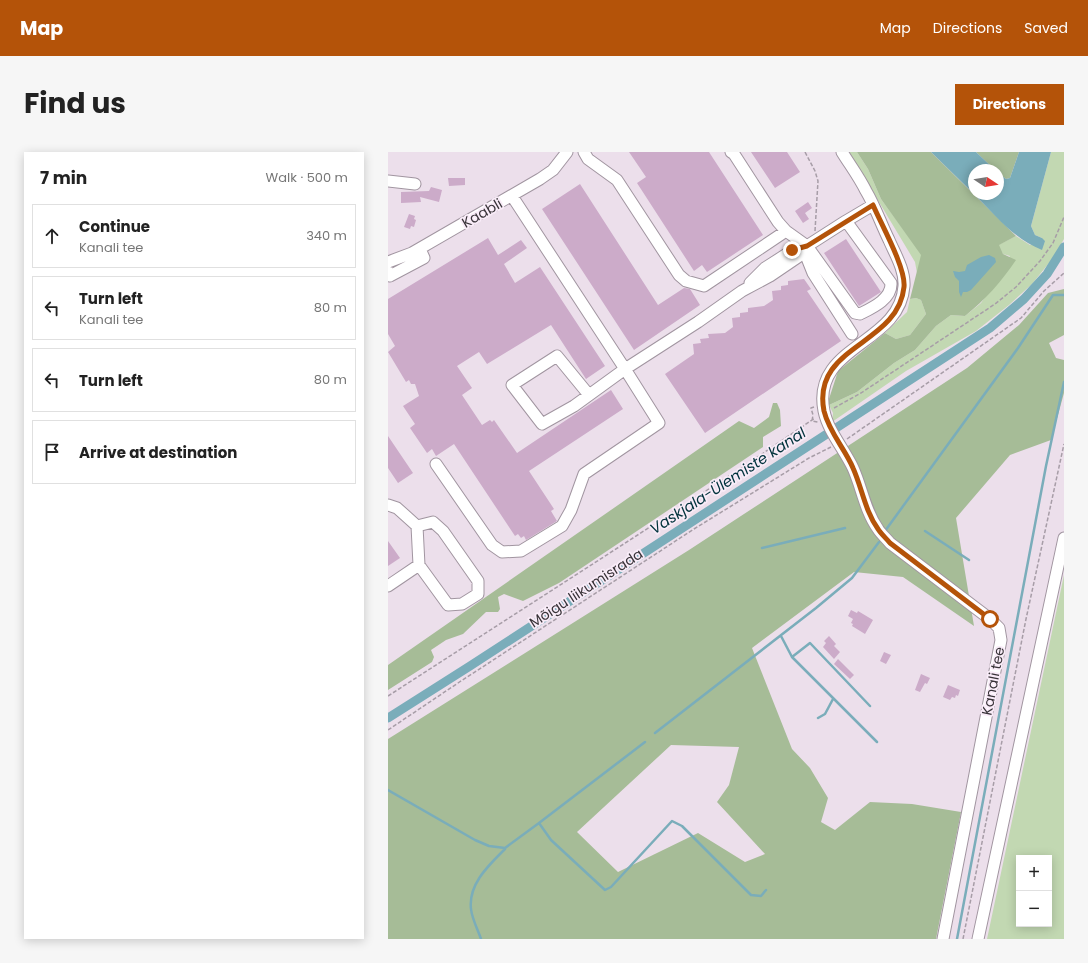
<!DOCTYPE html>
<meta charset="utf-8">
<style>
body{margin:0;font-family:Poppins,sans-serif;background:#f6f6f6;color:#222}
.controls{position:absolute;right:12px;bottom:12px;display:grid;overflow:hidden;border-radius:0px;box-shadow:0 2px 10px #0003}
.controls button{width:36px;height:36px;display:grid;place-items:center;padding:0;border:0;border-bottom:1px solid #e0e0e0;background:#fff;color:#222;font:20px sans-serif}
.compass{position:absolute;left:580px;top:12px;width:36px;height:36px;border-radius:50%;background:#fff;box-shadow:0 2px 10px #0003;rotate:102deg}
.stop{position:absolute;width:12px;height:12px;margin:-9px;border:3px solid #b45309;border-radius:50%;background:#fff}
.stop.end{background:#b45309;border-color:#fff;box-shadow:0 1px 4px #0008}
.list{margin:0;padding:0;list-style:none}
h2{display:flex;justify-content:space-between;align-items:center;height:52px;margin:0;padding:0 16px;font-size:17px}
h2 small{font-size:13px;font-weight:400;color:#767676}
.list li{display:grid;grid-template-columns:26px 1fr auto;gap:12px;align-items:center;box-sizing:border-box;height:64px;margin:0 8px 8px;padding:0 8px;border:1px solid #e0e0e0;border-radius:0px}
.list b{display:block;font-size:15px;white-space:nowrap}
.list p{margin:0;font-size:13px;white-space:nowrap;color:#767676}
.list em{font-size:13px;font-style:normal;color:#767676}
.icon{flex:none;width:22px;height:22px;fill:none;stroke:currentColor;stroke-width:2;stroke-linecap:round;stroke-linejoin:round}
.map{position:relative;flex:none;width:676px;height:787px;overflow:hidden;border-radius:0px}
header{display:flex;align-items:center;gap:24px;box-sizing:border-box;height:56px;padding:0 20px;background:#b45309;color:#fff}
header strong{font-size:19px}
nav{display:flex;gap:22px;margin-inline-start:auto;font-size:14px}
.intro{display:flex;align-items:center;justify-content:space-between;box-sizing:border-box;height:96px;padding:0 24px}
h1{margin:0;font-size:28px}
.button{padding:10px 18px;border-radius:0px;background:#b45309;color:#fff;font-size:14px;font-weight:700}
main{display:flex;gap:24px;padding:0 24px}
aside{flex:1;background:#fff;border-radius:0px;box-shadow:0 2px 10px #0003}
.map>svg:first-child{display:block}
.green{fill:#c2d8b2;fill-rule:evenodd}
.forest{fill:#a6bc97;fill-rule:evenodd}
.water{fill:#7aadba}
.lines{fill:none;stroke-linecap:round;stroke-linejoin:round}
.stream{stroke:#7aadba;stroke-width:2.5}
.canal{stroke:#7aadba;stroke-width:9}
.building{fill:#ccabc9}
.minor-casing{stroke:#a195a0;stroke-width:13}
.path{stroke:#a79da7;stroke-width:1.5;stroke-dasharray:4 2;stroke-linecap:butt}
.minor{stroke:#fff;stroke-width:11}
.route{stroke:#b45309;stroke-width:5}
.labels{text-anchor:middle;stroke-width:3.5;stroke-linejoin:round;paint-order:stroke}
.street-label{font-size:14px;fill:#383338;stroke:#f9ecf8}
.water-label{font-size:15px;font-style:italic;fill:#00323c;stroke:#f9ecf8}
</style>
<header>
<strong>Map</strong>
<nav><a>Map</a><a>Directions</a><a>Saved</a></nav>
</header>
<div class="intro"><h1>Find us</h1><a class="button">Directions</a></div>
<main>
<aside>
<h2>7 min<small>Walk · 500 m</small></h2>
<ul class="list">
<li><svg class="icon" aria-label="ahead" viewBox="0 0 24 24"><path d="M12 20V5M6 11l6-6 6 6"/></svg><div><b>Continue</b><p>Kanali tee</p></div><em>340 m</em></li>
<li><svg class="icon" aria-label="left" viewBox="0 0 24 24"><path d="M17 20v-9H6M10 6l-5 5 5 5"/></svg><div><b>Turn left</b><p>Kanali tee</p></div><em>80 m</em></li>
<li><svg class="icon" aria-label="left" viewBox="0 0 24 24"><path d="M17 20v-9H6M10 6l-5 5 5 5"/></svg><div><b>Turn left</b></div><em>80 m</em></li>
<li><svg class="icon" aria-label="arrive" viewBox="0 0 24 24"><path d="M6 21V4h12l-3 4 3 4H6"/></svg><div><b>Arrive at destination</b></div></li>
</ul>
</aside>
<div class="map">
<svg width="676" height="787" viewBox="0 0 676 787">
<rect width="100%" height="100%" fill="#ecdfeb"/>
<path class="green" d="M461 0H469L480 17 493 47 534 103 529 121 527 110Z
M663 0H676V87L665 106 644 132 621 153 588 179 518 219 444 270 445 261 441 253 469 240 506 211 527 198 548 174 563 163 577 164 593 151 600 141 622 104 615 102 610 93 628 84 642 93 654 86 647 83 643 74Z
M528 146 533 148 538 162 522 183 508 187 497 181 519 160 522 147Z
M676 423V787H599ZM631 706H661V772H631Z"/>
<path class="forest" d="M469 0H543L628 84 611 93 615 102 628 108C614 129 597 148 577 164L563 163 548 174 527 198 506 211 469 240 441 253 440 250 450 219 497 181 508 187 522 183 538 162 533 148 528 146 522 147 533 103 493 47 480 17Z
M588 0H631L622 26 618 27 610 21V18H607Z
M676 137V183L661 191 668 206 676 208V241L663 288 622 303 568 366 586 474 515 425 466 420 364 496 404 597 422 616 440 646 433 670 447 678 482 650 524 652 573 660 548 787H0V587L301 398 579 216 631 173 660 141ZM283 593 351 595 341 633 329 650 377 702 357 710 310 681 230 720 189 680Z
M385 251H389L392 258 393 274 375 285V295L171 431 135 449 116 442 110 445 112 457 110 460H98L75 482 58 488 43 498 46 505 44 510 0 538V513L351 269 366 276 381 265Z"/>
<path class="water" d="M543 0H588L607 18H586V42Z
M631 0H663L643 74 647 83 654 86 657 89 654 98C626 87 607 63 586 42H610V21L618 27 622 26Z
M601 103 607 106 608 110 583 138 579 140H575L573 145 571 140V129L567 125 565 119 571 120 577 119 579 113 593 105Z"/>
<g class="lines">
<path class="stream" d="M497 379 630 196 665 143H676
M537 379 581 408
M374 396 457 376
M393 484 404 505 489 590
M404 505 422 491 482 554
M430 566 437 562 445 547
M267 581 428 456 464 426 491 390
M0 638 87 688 101 694 117 696 151 671 163 688 217 738 223 735 284 669 294 674 363 743 373 744 378 738
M151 671 257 590
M93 787C90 778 84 767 83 757 80 732 101 713 117 697
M569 787 658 314 676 230"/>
<path class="canal" d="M0 566 82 514 602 176 636 147 659 122 676 95"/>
</g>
<path class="building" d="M241 0H321L375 83 319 120 314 113 306 119 249 31 258 25Z
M363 0H399L412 20 387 36Z
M60 26H77V33L61 34Z
M192 32 270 153 296 136 302 137 312 153 246 198 154 57Z
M43 35 54 38 51 50 32 45 33 50 13 51V40L41 39Z
M420 50 424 56 417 61 421 67 415 71 407 59Z
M21 62 27 64 26 67 28 68 26 75 23 74 22 77 16 75Z
M100 86 110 103 133 88 139 96 116 112 127 131 152 115 217 214 198 227 163 173 99 212 91 200 69 214 84 236 74 243 94 273 102 268 104 270 106 268 129 301 223 238 235 257 141 319 166 357 163 359 169 369 138 388 136 384 133 386 130 382 127 384 66 292 48 304 44 297 39 301 22 276 27 272 15 254 31 244 27 232H23L21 228 18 230 0 200 7 194 0 182V147Z
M458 87 493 140 471 154 436 101Z
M416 127 423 137 419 139 453 189 317 281 277 222 306 202 305 192 313 191 312 187 321 186 320 182 337 181 345 175 344 166 352 165V161L360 160V156L376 154 385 148 384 139 393 138V134L400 133V129Z
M0 284 25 321 10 331 0 316Z
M0 389 12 406 0 414Z
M463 458 469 461 470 459 485 468 477 482 464 474 465 472 463 471 465 467 460 464Z
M441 484 448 492 446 494 452 500 446 507 435 495 438 491 436 489Z
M496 500 503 503 498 512 492 509Z
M450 507 466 523 462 527 446 512Z
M533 522 542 526 539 532 537 531 532 540 527 538Z
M560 533 572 538 570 544 568 543 567 546 564 545 562 548 555 545Z"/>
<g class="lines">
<g class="minor-casing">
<path id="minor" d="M196 0 200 7 229 28 291 123 298 129 316 134 398 79
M343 0 346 2 390 70 398 79 419 94 467 161 472 162C484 156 504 147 503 131L458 69 485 53
M454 0C462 13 471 25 478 39 487 54 493 72 501 88 507 102 517 118 516 134 512 193 423 193 436 259 440 279 456 297 465 316 474 336 477 359 490 377 493 382 498 386 502 391L602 467 611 476 613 488 555 787
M0 29 27 32
M124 44 237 217 186 254 154 272 124 233 169 204 201 243
M419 94V106L425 121 464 182
M0 110 24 101 152 27 165 18 179 0
M0 120 2 124 36 106 32 97
M362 131 377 116 405 98 419 94 458 69
M48 312 104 393 114 400 133 399 174 374 183 358 196 322 271 271 237 217 310 170 354 139 382 124 410 105 419 94
M0 353 9 356 29 374 31 413
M0 434 31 413 60 453 74 452 90 442V429L55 379 45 370 29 374
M590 787 676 386"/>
</g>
<path class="path" d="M417 0 427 19 430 29 427 79
M426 255 423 256 425 263 424 269 430 270
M446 256 473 241 607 152 628 135 652 109 665 91 676 65
M459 287 633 166 656 139 676 121
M0 544 352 317 427 266
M0 578 70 531 306 377 421 306 443 295
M575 787 638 467 676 292"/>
<use href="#minor" class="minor"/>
</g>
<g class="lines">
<path class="route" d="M404 98 419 94 485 53C493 72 518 116 516 135 510 194 423 193 436 259 441 280 457 297 465 316 474 336 477 359 490 377 493 382 498 386 502 391L602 467"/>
</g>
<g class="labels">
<g class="street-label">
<text transform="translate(94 61) rotate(-30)" y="5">Kaabli</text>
<text transform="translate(198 436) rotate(-33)" y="5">Mõigu liikumisrada</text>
<text transform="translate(605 529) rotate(-79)" y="5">Kanali tee</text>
</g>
<g class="water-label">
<text transform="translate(340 329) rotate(-33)" y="5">Vaskjala-Ülemiste kanal</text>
</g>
</g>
</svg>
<div class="controls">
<button>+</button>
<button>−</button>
</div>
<svg class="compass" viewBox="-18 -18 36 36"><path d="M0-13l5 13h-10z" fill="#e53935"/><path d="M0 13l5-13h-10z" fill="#767676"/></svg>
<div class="stop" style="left:602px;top:467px"></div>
<div class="stop end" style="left:404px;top:98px"></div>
</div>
</main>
